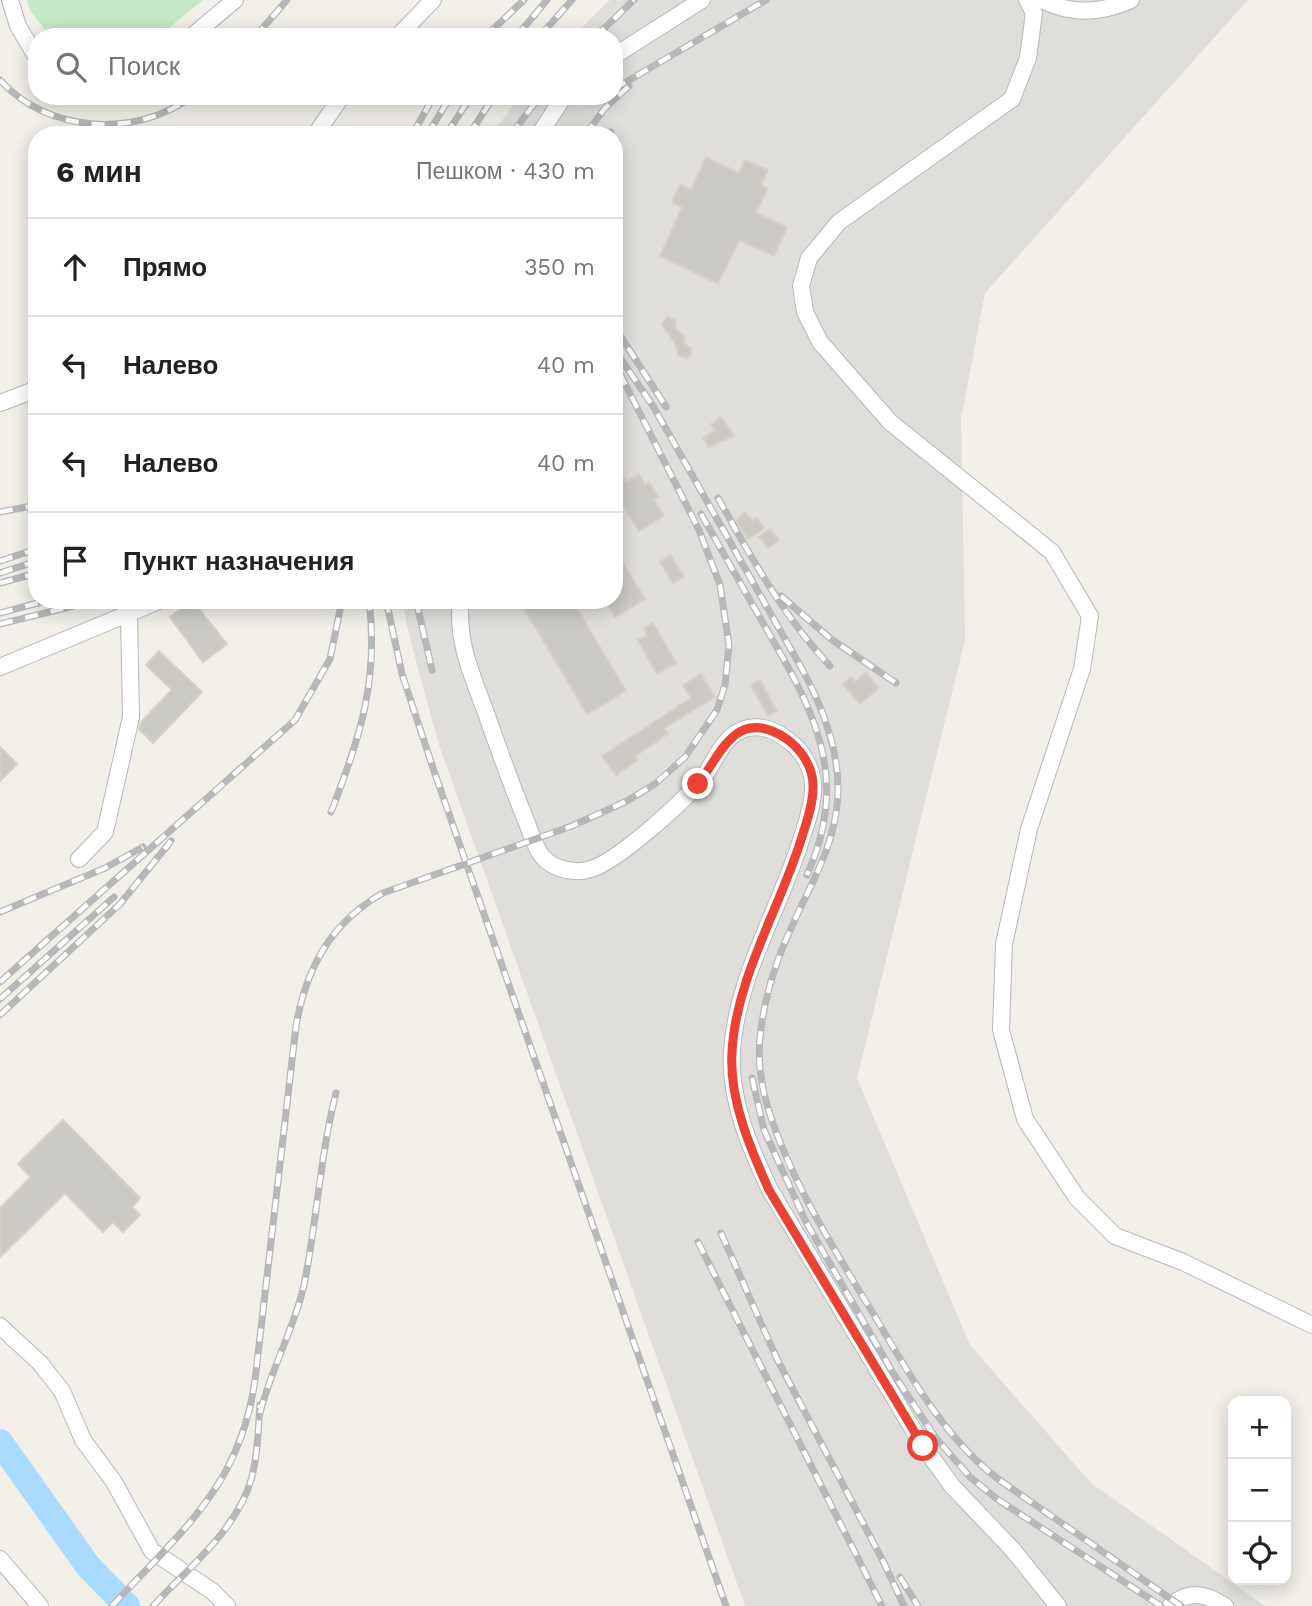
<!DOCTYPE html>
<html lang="ru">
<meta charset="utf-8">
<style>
body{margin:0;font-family:"Work Sans",sans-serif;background:#f2f2f2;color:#222}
.controls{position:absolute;right:21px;bottom:21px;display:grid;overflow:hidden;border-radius:14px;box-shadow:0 4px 18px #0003}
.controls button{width:63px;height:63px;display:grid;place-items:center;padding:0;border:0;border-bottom:2px solid #e0e0e0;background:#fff;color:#222;font:35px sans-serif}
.stop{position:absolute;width:21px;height:21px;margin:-16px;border:5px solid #ea4335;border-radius:50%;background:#fff}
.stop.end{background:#ea4335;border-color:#fff;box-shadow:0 2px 7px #0008}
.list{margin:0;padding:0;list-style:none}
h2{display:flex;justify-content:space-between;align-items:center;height:91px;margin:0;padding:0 28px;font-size:30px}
h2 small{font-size:23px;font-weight:400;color:#767676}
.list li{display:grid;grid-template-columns:46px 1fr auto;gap:21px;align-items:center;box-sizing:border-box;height:98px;padding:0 28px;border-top:2px solid #e0e0e0}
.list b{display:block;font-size:26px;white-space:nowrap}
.list em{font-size:23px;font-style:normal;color:#767676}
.icon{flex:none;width:38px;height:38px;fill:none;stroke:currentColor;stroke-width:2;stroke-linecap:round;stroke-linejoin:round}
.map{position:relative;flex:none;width:1312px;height:1606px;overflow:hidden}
.search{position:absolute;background:#fff;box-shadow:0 4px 18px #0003;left:28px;top:28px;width:595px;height:77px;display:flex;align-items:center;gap:18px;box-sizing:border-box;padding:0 24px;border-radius:28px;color:#767676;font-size:26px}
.panel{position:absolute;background:#fff;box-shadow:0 4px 18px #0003;left:28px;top:126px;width:595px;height:483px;border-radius:28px}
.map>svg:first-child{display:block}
.industrial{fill:#e0deda}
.green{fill:#c5e8c5}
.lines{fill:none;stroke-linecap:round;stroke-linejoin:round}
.river{stroke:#aadaff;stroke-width:26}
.building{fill:#cccac5;stroke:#d6d1c6;stroke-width:2}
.minor-casing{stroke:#b5b8bc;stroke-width:18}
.minor{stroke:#fff;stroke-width:16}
.rail-casing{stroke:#b6b7b8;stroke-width:7}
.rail{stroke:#fff;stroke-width:4.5;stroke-dasharray:13;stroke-linecap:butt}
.route{stroke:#ea4335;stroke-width:9}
</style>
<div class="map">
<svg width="1312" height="1606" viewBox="0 0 1312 1606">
<rect width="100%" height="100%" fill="#f1efe8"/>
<path class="industrial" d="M610 0H1248L985 293 961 419 965 640 857 1078 970 1345 1091 1483 1265 1606H745L438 742 408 631 402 600H614V135H492L519 96H614V37H572Z"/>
<path class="green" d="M27 0H203L165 31 152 37H50L30 10Z"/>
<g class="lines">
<path class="river" d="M0 1442 88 1566 127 1606"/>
</g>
<path class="building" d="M706 157 739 173 745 160 768 170 761 185 768 188 756 213 787 227 774 256 739 240 718 284 660 256 682 207 672 202 680 184 691 190Z
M667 316 675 320 676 329 684 336V343L691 348V355L687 358 678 355 676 345 662 325Z
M721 417 734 436 709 447 703 438 715 430 711 424Z
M639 474 645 485 649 482 658 497 654 500 664 516 639 531 614 491V483L623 477 626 482Z
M745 513 753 520 757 518 764 528 748 539 735 520Z
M770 529 779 540 768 548 759 537Z
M614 548 645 599 615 617 605 600H614Z
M670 555 684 577 673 583 660 562Z
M192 600 227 644 203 662 170 617Z
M519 600H572L626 691 587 714Z
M653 623 676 663 657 674 638 640 648 635 644 628Z
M159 651 202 692 153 743 139 729 141 722 172 690 146 665Z
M866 673 879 688 860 704 843 684 851 677 855 682Z
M701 674 715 697 664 728 668 734 635 756 638 760 616 775 602 756 691 698 683 685Z
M760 680 777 711 768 716 751 685Z
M0 747 17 764 0 781Z
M63 1120 140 1198 132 1207 140 1215 123 1232 113 1222 103 1232 65 1193 0 1257V1208L31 1177 18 1164Z"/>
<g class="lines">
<g class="minor-casing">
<path id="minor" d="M10 0 18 26 37 58
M1027 0 1034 13 1028 58 1012 99 839 222 809 258 801 286 805 312 820 342 890 422 1052 552 1090 616 1082 669 1029 829 1004 944 1001 1030 1025 1119 1077 1198 1115 1236 1183 1262 1312 1325
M1042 0C1071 15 1102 13 1131 0
M191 37 235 0
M397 37 433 0
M614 56 702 0
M315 135 342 96
M539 135 564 96
M0 403 37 389
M461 600C456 641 472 675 486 713 499 750 512 787 527 823 531 833 535 848 542 856 553 870 576 874 591 869 618 861 679 805 699 783 713 767 721 738 742 730 761 722 781 733 795 746 806 756 814 774 813 789 813 806 806 824 801 840 779 911 736 978 732 1052 729 1099 750 1148 770 1190L923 1446 953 1487 1013 1550 1058 1606
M0 667 161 600
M79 859 105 832 131 717 129 614
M0 1326 40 1363 62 1391 83 1440 114 1482 152 1551 212 1591 227 1606
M0 1559 40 1606
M1170 1606C1189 1590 1205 1593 1225 1606"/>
</g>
<use href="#minor" class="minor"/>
<g class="rail-casing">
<path id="rail" d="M255 37 287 0
M485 37 524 0
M516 37 547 0
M539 37 572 0
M595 37 634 0
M0 80C49 134 136 138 193 96
M614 89 766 0
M412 135 434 96
M427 135 451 96
M446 135 471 96
M469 135 494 96
M511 135 540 96
M585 135 605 108 629 86
M609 135 611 132
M614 326 666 407
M614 349 653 406 802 669C895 841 781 877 761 1029 757 1056 760 1082 768 1108 791 1182 834 1249 874 1315 908 1372 944 1438 998 1479L1181 1606
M718 498C751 557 783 616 830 666
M0 512 37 505
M701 514C723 553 745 591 767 630 816 714 850 779 807 875
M0 561 37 549
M0 573 37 561
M0 583 37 573
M781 596 831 639 896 683
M386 600 402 674 434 771 726 1606
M416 600 432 670
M0 613 49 600
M0 624 98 600
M331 812C360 738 379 680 369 600
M0 912 105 868 143 847
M0 982 295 720 330 659 342 600
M0 999 114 897
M0 1015 120 904 171 841
M752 1078 764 1130 806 1222 893 1373 935 1437 970 1477 997 1499 1161 1606
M721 1233 777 1359 883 1561 904 1606
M698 1242 882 1606
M260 1413C271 1369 294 1329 304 1285 317 1221 320 1156 336 1093
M900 1577 918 1606
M112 1606C181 1531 240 1487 255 1380L296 1026C306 969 330 923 383 893L572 826 627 801 655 784 685 757 717 710 725 685 729 645 720 585 699 530 614 362
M153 1606C188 1568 236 1531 251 1480 258 1456 258 1429 260 1405"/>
</g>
<use href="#rail" class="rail"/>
</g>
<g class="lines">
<path class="route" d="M698 784C718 759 732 715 772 731 795 740 814 763 813 788 813 806 806 823 801 840 779 910 736 978 732 1052 729 1099 750 1148 769 1190L923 1446"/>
</g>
</svg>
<div class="controls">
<button>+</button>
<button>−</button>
<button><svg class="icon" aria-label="locate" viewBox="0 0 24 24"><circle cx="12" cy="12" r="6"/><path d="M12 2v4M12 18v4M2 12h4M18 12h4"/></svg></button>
</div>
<div class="stop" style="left:923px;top:1446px"></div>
<div class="stop end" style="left:698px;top:784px"></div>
<div class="search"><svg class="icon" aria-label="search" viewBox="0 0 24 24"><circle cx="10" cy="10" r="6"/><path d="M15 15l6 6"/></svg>Поиск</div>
<section class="panel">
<h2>6 мин<small>Пешком · 430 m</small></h2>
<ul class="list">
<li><svg class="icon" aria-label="ahead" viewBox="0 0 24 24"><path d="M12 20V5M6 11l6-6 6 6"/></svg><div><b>Прямо</b></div><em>350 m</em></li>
<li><svg class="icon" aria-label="left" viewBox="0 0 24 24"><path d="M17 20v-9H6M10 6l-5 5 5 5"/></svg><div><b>Налево</b></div><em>40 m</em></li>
<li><svg class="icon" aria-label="left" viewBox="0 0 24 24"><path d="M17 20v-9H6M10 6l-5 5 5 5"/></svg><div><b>Налево</b></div><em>40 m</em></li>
<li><svg class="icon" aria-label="arrive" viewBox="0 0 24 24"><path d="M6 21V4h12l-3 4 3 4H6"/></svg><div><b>Пункт назначения</b></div></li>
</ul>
</section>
</div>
